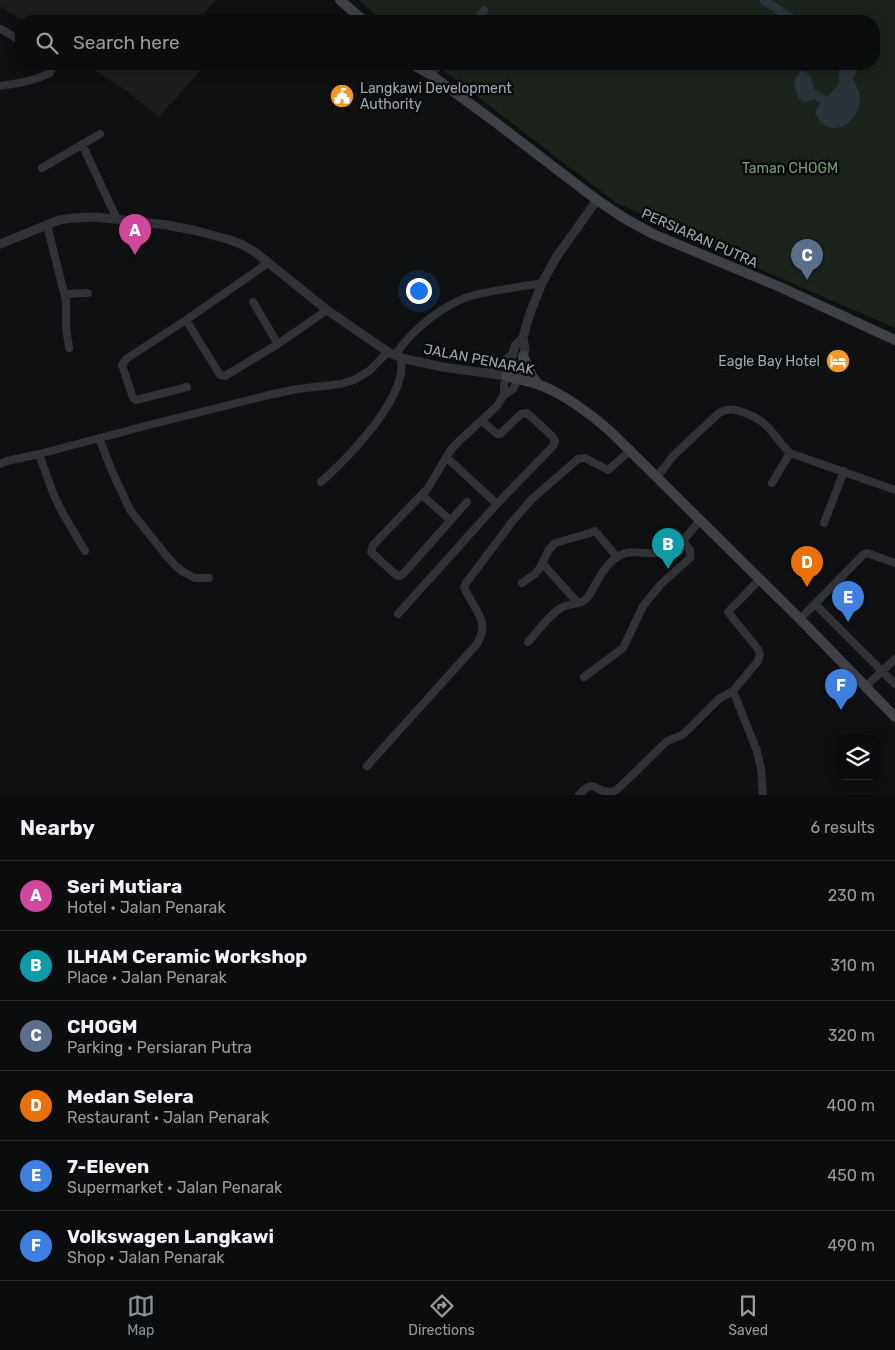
<!DOCTYPE html>
<meta charset="utf-8">
<style>
body{margin:0;font-family:Rubik,sans-serif;background:#141516;color:#f1f3f6}
.controls{position:absolute;right:15px;bottom:15px;display:grid;overflow:hidden;border-radius:10px;box-shadow:0 2px 12px #0003}
.controls button{width:45px;height:45px;display:grid;place-items:center;padding:0;border:0;border-bottom:1px solid #2b2c2e;background:#0b0c0d;color:#f1f3f6;font:25px sans-serif}
.you{position:absolute;left:418px;top:290px;width:18px;height:18px;margin:-12px;border:4px solid #fff;border-radius:50%;background:#1a73e8;box-shadow:0 0 0 8px #1a73e833}
.badge{display:grid;place-items:center;width:32px;height:32px;border-radius:50%;background:#8c9099;color:#fff;font-size:16px;font-weight:700}
.pin{position:absolute;translate:-50% -41px;filter:drop-shadow(0 1px 2px #0008)}
.pin::after{content:'';position:absolute;top:26px;width:18px;height:15px;background:inherit;clip-path:polygon(0 0,100% 0,50% 100%)}
.list{margin:0;padding:0;list-style:none}
h2{display:flex;justify-content:space-between;align-items:center;height:65px;margin:0;padding:0 20px;font-size:21px}
h2 small{font-size:16px;font-weight:400;color:#9a9b9d}
.list li{display:grid;grid-template-columns:32px 1fr auto;gap:15px;align-items:center;box-sizing:border-box;height:70px;padding:0 20px;border-top:1px solid #2b2c2e}
.list b{display:block;font-size:19px;white-space:nowrap}
.list p{margin:0;font-size:16px;white-space:nowrap;color:#9a9b9d}
.list em{font-size:16px;font-style:normal;color:#9a9b9d}
.icon{flex:none;width:28px;height:28px;fill:none;stroke:currentColor;stroke-width:2;stroke-linecap:round;stroke-linejoin:round}
.map{position:relative;flex:none;width:895px;height:795px;overflow:hidden}
.search{position:absolute;background:#0b0c0d;box-shadow:0 2px 12px #0003;left:15px;right:15px;top:15px;height:55px;display:flex;align-items:center;gap:12px;box-sizing:border-box;padding:0 18px;border-radius:20px;color:#9a9b9d;font-size:19px}
.sheet{height:485px;background:#0b0c0d}
nav{display:flex;justify-content:space-around;align-items:center;box-sizing:border-box;height:70px;border-top:1px solid #2b2c2e;background:#0b0c0d;font-size:14px;color:#9a9b9d}
nav a{display:grid;justify-items:center;gap:2px}
nav .on{color:#8c9099}
.map>svg:first-child{display:block}
.built{fill:#1b1c1e}
.green{fill:#1c231c}
.water{fill:#293339}
.lines{fill:none;stroke-linecap:round;stroke-linejoin:round}
.canal{stroke:#293339;stroke-width:9}
.minor{stroke:#313236;stroke-width:8}
.tertiary{stroke:#313236;stroke-width:9}
.secondary{stroke:#3f4146;stroke-width:10}
.labels{text-anchor:middle;stroke-width:5;stroke-linejoin:round;paint-order:stroke}
.poi-label{font-size:14px;fill:#a0a8b2;stroke:#0b0b0c;text-anchor:start}
.park-label{font-size:14px;fill:#799d77;stroke:#0b0b0c}
.street-label{font-size:14px;fill:#a0a8b2;stroke:#0b0b0c}
</style>
<div class="map">
<svg width="895" height="795" viewBox="0 0 895 795">
<rect width="100%" height="100%" fill="#0f1011"/>
<path class="built" d="M0 0H216L202 15 209 21H23L0 6Z
M86 64H206L159 117 129 93Z"/>
<path class="green" d="M359 0H895V328L762 270 615 202 435 64H874V21H383Z"/>
<path class="water" d="M839 64H864L859 66 853 78C855 84 859 90 860 96 862 123 828 143 815 113L820 103 814 99 806 102 799 99C794 84 791 82 802 70L811 76 814 89 824 95 828 96 839 84Z"/>
<g class="lines">
<path class="canal" d="M764 0 795 21"/>
<path class="minor" d="M475 21 484 10
M1 29 21 41
M431 75 440 64
M0 86C18 83 34 81 50 73L53 66 51 64
M82 144 117 219
M42 168 100 134
M47 225 66 301V328L69 348
M65 294 88 293
M253 302 278 344
M186 320 220 375 225 376 278 344 327 310
M395 355C412 330 444 303 474 295 496 290 520 287 542 283
M187 387 136 400 133 398 122 365 126 359 186 320 268 263
M504 395V385L506 376
M99 438 112 471 130 510 165 554 175 565 183 572 195 578H209
M39 454 53 493 62 512 85 551
M446 457 497 504
M0 464 7 461 39 454 153 424 269 395 297 389 340 384 354 380 369 371 388 352
M657 477 673 456 719 413C727 408 733 409 742 412 770 421 771 434 790 453L895 490
M321 482C348 458 395 409 401 373 402 368 401 363 401 358
M772 483 790 453
M422 495 450 520
M467 502 403 574 400 576 396 575 371 552 373 545 428 488 450 451 458 442 497 406 504 395 513 389 518 379
M824 523 844 471
M543 564 578 603
M760 579 728 612 758 649 760 654 758 661 733 691 757 751 761 769 763 795
M522 583 535 574 540 568 548 551 555 543 590 533 595 531 617 557
M815 604 895 684
M398 614 497 504 553 446 555 441 552 436 527 413 521 414 500 434H497L482 421
M800 619 864 554 867 553 895 563
M528 642C538 631 550 613 563 607 571 603 581 605 587 598 591 594 592 589 595 585 601 574 608 562 619 556 627 551 636 552 645 553 675 556 683 541 700 520
M584 677 623 648 643 606 661 584 690 558V550L683 541
M865 687 895 659
M367 766 477 644C491 620 473 609 464 587L466 583 512 522 532 499 578 459 585 458 608 470 631 450
M579 795C595 776 596 794 612 792 616 791 619 788 622 785L667 741 682 735 691 727 719 699 733 691"/>
<path class="tertiary" d="M0 244 59 220 73 218 96 217 167 225 193 230 227 239 241 244 255 252 327 310 388 352 401 358 443 367 506 376 515 346 523 338
M486 373 495 368 513 354
M518 379 525 349 523 338 529 316 542 283 557 256 597 200"/>
<path class="secondary" d="M340 0 364 21
M412 64 431 75 495 122 597 200 624 218 653 234 780 287 895 340
M523 356 532 376 539 385
M506 376C516 379 527 381 537 384 561 392 591 414 610 431L800 619 895 717"/>
</g>
<defs>
<g id="civic-disc" transform="scale(1.25)"><circle r="9.5" fill="#f19928" stroke="#0b0b0c"/><path d="M-.6-6.5H3V-4.5H.6V-3L4-1V1h2V6H-6V1h2V-1L-.6-3ZM-1.2 2.5V6h2.4V2.5Z" fill="#fff"/></g>
<g id="hotel-disc" transform="scale(1.25)"><circle r="9.5" fill="#f19928" stroke="#0b0b0c"/><path d="M-6-4.5h1.5V1H6V5H4.5V3h-9V5H-6ZM-4 0a1.8 1.8 0 1 1 3.6 0ZM.5 0V-2.5h3Q6-2.5 6 0Z" fill="#fff"/></g>
</defs>
<g fill-rule="evenodd">
<use href="#civic-disc" x="342" y="96"/>
<use href="#hotel-disc" x="838" y="361"/>
</g>
<g class="labels">
<g class="poi-label">
<text x="360" y="93">Langkawi Development<tspan x="360" dy="16">Authority</tspan></text>
<text x="820" y="366" text-anchor="end">Eagle Bay Hotel</text>
</g>
<g class="park-label">
<text x="790" y="173">Taman CHOGM</text>
</g>
<g class="street-label">
<text transform="translate(700 238) rotate(24)" y="5">PERSIARAN PUTRA</text>
<text transform="translate(479 359) rotate(11)" y="5">JALAN PENARAK</text>
</g>
</g>
</svg>
<div class="controls">
<button><svg class="icon" aria-label="layers" viewBox="0 0 24 24"><path d="M12 4l9 5-9 5-9-5zM3 14l9 5 9-5"/></svg></button>
</div>
<div class="you"></div>
<div class="pin badge" style="left:135px;top:255px;background:#d1479c">A</div>
<div class="pin badge" style="left:668px;top:569px;background:#0f9aa8">B</div>
<div class="pin badge" style="left:807px;top:280px;background:#5c6f8a">C</div>
<div class="pin badge" style="left:807px;top:587px;background:#e8710a">D</div>
<div class="pin badge" style="left:848px;top:622px;background:#3f7fe0">E</div>
<div class="pin badge" style="left:841px;top:710px;background:#3f7fe0">F</div>
<div class="search"><svg class="icon" aria-label="search" viewBox="0 0 24 24"><circle cx="10" cy="10" r="6"/><path d="M15 15l6 6"/></svg>Search here</div>
</div>
<section class="sheet">
<h2>Nearby<small>6 results</small></h2>
<ul class="list">
<li><span class="badge" style="background:#d1479c">A</span><div><b>Seri Mutiara</b><p>Hotel · Jalan Penarak</p></div><em>230 m</em></li>
<li><span class="badge" style="background:#0f9aa8">B</span><div><b>ILHAM Ceramic Workshop</b><p>Place · Jalan Penarak</p></div><em>310 m</em></li>
<li><span class="badge" style="background:#5c6f8a">C</span><div><b>CHOGM</b><p>Parking · Persiaran Putra</p></div><em>320 m</em></li>
<li><span class="badge" style="background:#e8710a">D</span><div><b>Medan Selera</b><p>Restaurant · Jalan Penarak</p></div><em>400 m</em></li>
<li><span class="badge" style="background:#3f7fe0">E</span><div><b>7-Eleven</b><p>Supermarket · Jalan Penarak</p></div><em>450 m</em></li>
<li><span class="badge" style="background:#3f7fe0">F</span><div><b>Volkswagen Langkawi</b><p>Shop · Jalan Penarak</p></div><em>490 m</em></li>
</ul>
</section>
<nav>
<a class="on"><svg class="icon" aria-label="map" viewBox="0 0 24 24"><path d="M3 6l6-2 6 2 6-2v14l-6 2-6-2-6 2zM9 4v14M15 6v14"/></svg>Map</a>
<a><svg class="icon" aria-label="directions" viewBox="0 0 24 24"><path d="M12 3l9 9-9 9-9-9zM9 14v-3h6M13 9l2 2-2 2"/></svg>Directions</a>
<a><svg class="icon" aria-label="saved" viewBox="0 0 24 24"><path d="M7 4h10v16l-5-4-5 4z"/></svg>Saved</a>
</nav>
